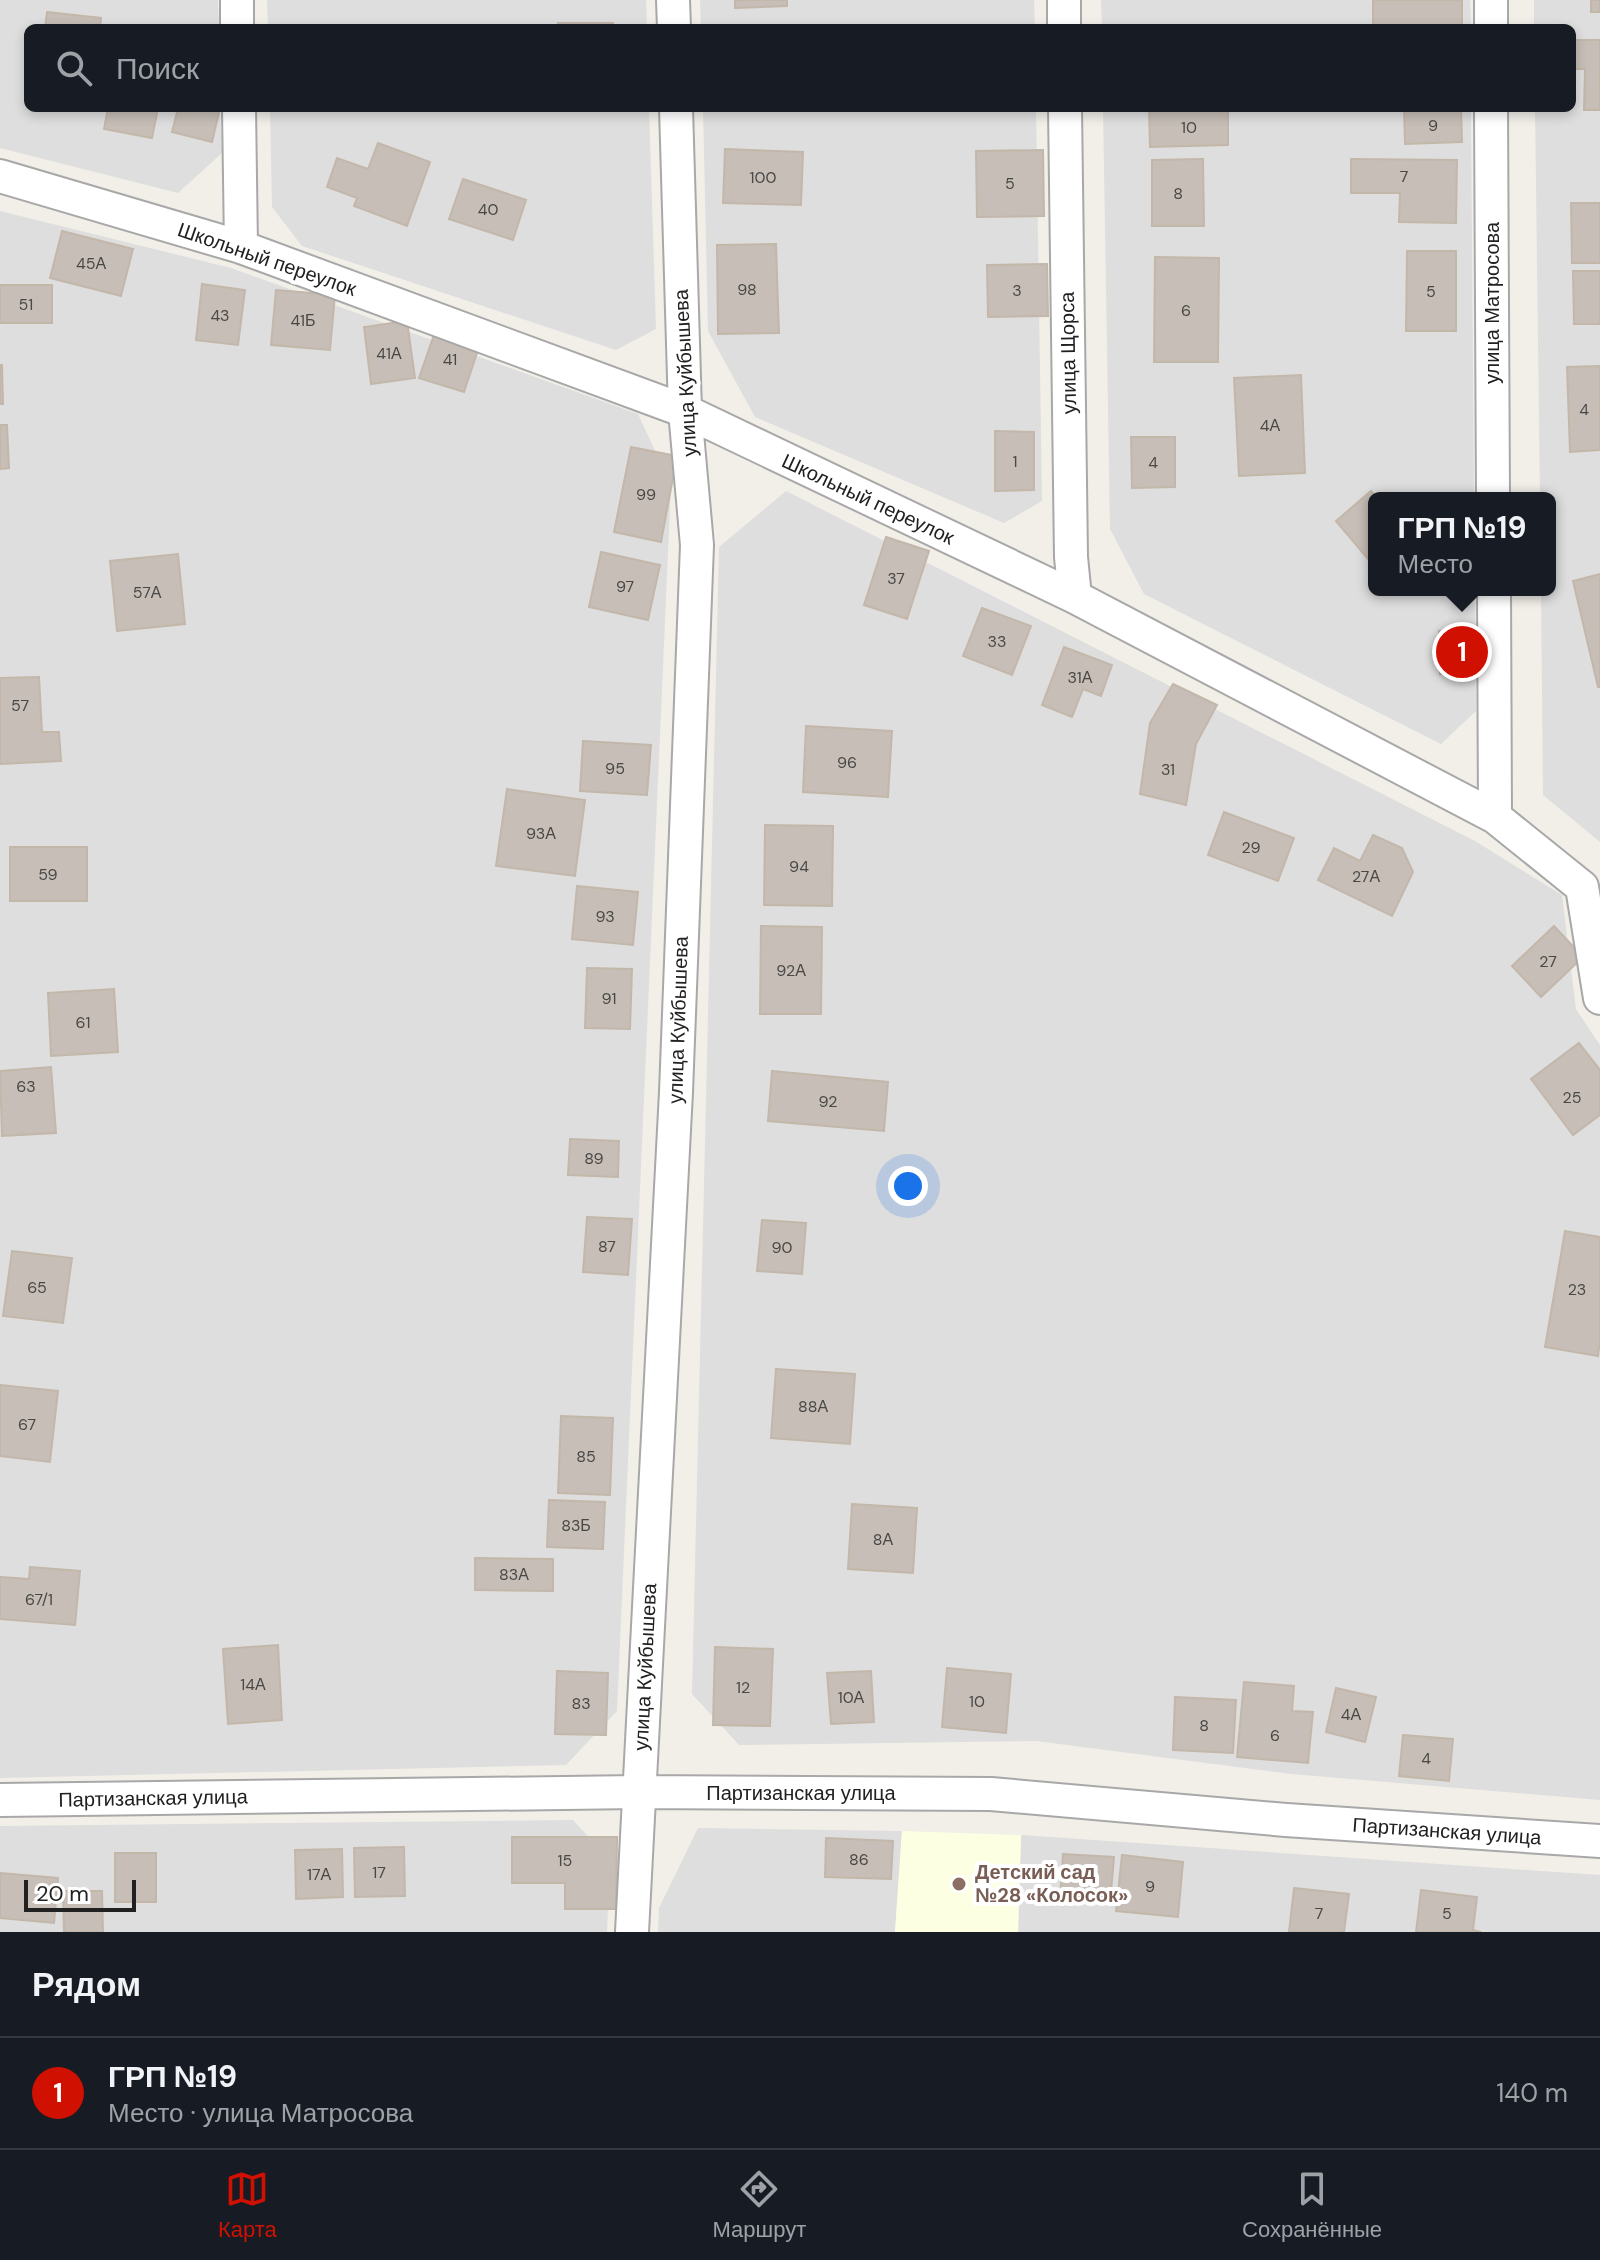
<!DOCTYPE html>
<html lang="ru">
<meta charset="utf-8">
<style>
body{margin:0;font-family:"DM Sans",sans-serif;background:#242831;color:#f1f3f6}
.scale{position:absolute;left:24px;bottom:20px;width:112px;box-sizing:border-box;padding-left:8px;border:4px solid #212121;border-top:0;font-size:22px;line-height:28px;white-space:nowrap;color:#212121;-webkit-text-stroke:6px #fff;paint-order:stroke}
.you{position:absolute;left:908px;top:1186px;width:28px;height:28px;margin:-20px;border:6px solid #fff;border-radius:50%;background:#1a73e8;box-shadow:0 0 0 12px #1a73e833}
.badge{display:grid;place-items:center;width:52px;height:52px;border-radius:50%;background:#d01102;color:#fff;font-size:26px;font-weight:700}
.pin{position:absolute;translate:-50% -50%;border:4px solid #fff;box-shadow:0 2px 8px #0006}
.popup{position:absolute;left:1368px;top:492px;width:188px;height:104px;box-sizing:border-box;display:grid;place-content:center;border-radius:12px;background:#171b24;filter:drop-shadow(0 2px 6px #0005);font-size:26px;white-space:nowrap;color:#9ea1a6}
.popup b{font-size:30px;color:#f1f3f6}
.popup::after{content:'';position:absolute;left:50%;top:100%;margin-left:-16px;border:16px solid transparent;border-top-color:#171b24}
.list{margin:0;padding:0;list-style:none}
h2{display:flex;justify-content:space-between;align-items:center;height:104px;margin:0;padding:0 32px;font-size:34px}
h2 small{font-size:26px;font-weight:400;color:#9ea1a6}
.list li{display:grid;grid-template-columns:52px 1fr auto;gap:24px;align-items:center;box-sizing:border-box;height:112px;padding:0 32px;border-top:2px solid #363941}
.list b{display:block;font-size:30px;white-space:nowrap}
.list p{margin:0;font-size:26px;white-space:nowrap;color:#9ea1a6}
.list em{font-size:26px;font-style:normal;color:#9ea1a6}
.icon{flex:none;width:44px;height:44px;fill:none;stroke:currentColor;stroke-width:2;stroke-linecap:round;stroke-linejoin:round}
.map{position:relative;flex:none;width:1600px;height:1932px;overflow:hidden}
.search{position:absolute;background:#171b24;box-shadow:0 4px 12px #0003;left:24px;right:24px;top:24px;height:88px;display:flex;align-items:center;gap:20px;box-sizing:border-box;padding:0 28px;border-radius:12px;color:#9ea1a6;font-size:30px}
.sheet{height:216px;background:#171b24}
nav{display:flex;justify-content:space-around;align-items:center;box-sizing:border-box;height:112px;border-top:2px solid #363941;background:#171b24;font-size:22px;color:#9ea1a6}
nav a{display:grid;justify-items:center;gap:4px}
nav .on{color:#d01102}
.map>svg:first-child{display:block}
.residential{fill:#dfdede}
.education{fill:#fdffe3}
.building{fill:#c6beb7;stroke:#c3b7aa;stroke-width:2}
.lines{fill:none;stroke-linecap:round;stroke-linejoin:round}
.minor-casing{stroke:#a8a8a8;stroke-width:36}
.minor{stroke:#fff;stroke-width:32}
.education-dot{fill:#8d6e63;stroke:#fff;stroke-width:3}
.labels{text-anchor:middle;stroke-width:8;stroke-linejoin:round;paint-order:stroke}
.number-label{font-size:16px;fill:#4a4846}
.street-label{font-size:20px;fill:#212121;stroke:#fff}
.education-label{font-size:20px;font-weight:bold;fill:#785e54;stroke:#fff;text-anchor:start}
</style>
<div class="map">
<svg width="1600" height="1932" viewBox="0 0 1600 1932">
<rect width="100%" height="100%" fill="#f1efe8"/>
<path class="residential" d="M0 0H218L219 28H28V108H220L222 153 178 193 0 148Z
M267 0H646L647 28H268Z
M700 0H1034L1035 28H701Z
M1101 0H1470L1471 28H1102Z
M1534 0H1600V842L1543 795 1541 590H1550V498H1540L1535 108H1572V28H1534Z
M270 108H649L656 329 616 350 302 246 272 207Z
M703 108H1036L1042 501 1004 523 755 417 708 331Z
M1103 108H1471L1474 498H1374V590H1475L1476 711 1441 744 1144 594 1110 529Z
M0 211 231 268 638 414 671 485 617 1711 566 1765 0 1778Z
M786 491 1475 841 1562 895 1576 1009 1600 1045V1800L1291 1774 1036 1741 739 1745 692 1694 719 547Z
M573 1820 610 1860 607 1932H0V1826Z
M698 1828 902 1831 895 1932H658L659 1908Z
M1021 1835 1600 1875V1932H1018Z"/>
<path class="education" d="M902 1831 1021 1835 1018 1932H895Z"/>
<path class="building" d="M735 0H787V6L735 8Z
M1373 0H1462V28H1373Z
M1591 0H1600V12H1591Z
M47 12 101 18 100 28H45Z
M558 23H613V28H558Z
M1044 25V28H983Z
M1574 40H1600V110H1584L1585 69H1574Z
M108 108H158L152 138 104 129Z
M178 108H220L212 142 172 132Z
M1149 108H1228V145L1150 147Z
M1404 108H1461L1462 142 1405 144Z
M378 143 430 162 407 226 354 206 357 198 327 187 337 158 368 169Z
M725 149 803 152 801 205 723 203Z
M1043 150 1044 216 977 217 976 151Z
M1203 159 1204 226H1152V160Z
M1351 159 1457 160 1456 223 1399 222 1400 193H1351Z
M463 179 526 200 513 240 449 219Z
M1571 203H1600V263H1572Z
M62 231 133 249 121 296 50 278Z
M776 244 779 333 718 334 717 245Z
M1407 251H1456V331H1406Z
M1155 257 1219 258 1218 362H1154Z
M1047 264 1048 316 988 317 987 265Z
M1573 271H1600V324H1574Z
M202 284 245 290 238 345 196 340Z
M0 285H52V323H0Z
M276 290 335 295 330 350 271 345Z
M407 321 415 378 371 384 364 327Z
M437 326 481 341 464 392 419 378Z
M0 365H2L3 404H0Z
M1600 366V450L1570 452 1567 367Z
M1301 375 1305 473 1239 476 1234 378Z
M0 425H7L9 468 0 469Z
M995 431 1034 432V490L995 491Z
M1131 437H1175V487L1132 488Z
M631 447 677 456 661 542 614 532Z
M1371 491 1377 498H1374V566L1336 521Z
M886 537 929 551 907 619 864 605Z
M601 552 660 565 648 620 589 607Z
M178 554 185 624 117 631 110 561Z
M1600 574V687H1598L1573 581Z
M982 608 1031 626 1012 675 963 656Z
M1485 629 1486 674H1440L1439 631Z
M1064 647 1112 665 1101 696 1083 689 1072 717 1042 705Z
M39 677 42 732H59L61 761 0 764V678Z
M1173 684 1217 705 1196 744 1186 805 1140 794 1150 723Z
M806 726 892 731 888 797 803 792Z
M583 741 651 745 647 795 580 791Z
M507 789 585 800 575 876 496 866Z
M1224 812 1294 838 1278 881 1208 855Z
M765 825 833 826 832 906 764 905Z
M1373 835 1402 848 1413 872 1392 916 1318 880 1334 848 1360 861Z
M10 847H87V901H10Z
M577 886 638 892 633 945 572 939Z
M761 926 822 927 821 1014H760Z
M1554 926 1583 957 1541 997 1512 966Z
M587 968 632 969 630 1029 585 1028Z
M114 989 118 1052 51 1056 48 993Z
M1579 1043 1600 1070V1115L1573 1135 1531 1079Z
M51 1067 56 1133 2 1136 0 1071Z
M772 1071 888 1082 884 1131 768 1121Z
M570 1139 619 1141 618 1177 568 1175Z
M587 1217 632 1219 628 1275 583 1272Z
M762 1220 806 1223 802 1274 757 1271Z
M1565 1231 1600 1237V1341L1598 1356 1545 1347Z
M12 1251 72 1258 63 1323 3 1316Z
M776 1369 855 1374 850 1444 771 1438Z
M0 1385 58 1391 50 1462 0 1456Z
M561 1416 613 1418 610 1495 558 1493Z
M549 1500 605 1502 603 1549 547 1547Z
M852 1504 917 1508 913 1573 848 1569Z
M475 1558 553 1559V1591L475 1590Z
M30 1567 80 1571 75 1625 0 1619V1577L29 1579Z
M278 1645 282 1720 228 1724 223 1649Z
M715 1647 773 1649 770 1726 713 1725Z
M947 1668 1011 1674 1006 1733 942 1727Z
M557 1671 608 1673 606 1735 555 1734Z
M871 1671 874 1722 831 1724 827 1673Z
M1244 1682 1294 1686 1292 1711 1313 1712 1308 1763 1237 1757Z
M1336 1688 1376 1697 1365 1742 1326 1732Z
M1175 1697 1236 1700 1233 1753 1173 1750Z
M1403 1735 1453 1739 1449 1781 1399 1776Z
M512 1837H617L616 1909H565V1883H512Z
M826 1838 893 1841 891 1879 825 1877Z
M404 1847 405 1896 355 1897 354 1848Z
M342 1849 343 1897 296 1899 295 1850Z
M115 1853H156V1902H115Z
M1063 1854 1114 1857 1110 1903 1060 1900Z
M1122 1855 1183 1862 1178 1917 1116 1911Z
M0 1873 58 1878 54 1923 0 1918Z
M1294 1888 1349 1894 1344 1932H1289Z
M1421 1890 1477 1897 1473 1930 1481 1932H1416Z
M63 1891H102L103 1932H64Z"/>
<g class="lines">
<g class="minor-casing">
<path id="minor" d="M237 0V28
M673 0 674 28
M1064 0V28
M1491 0V28
M239 108 241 247
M1065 108 1071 557 1075 597
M1491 108 1493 498
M0 176 241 247 685 411 1075 597 1495 817 1582 887 1600 998
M1494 590 1495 817
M0 1800 638 1792 991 1794 1286 1820 1600 1841
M632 1932 676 1092 697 545 685 411 676 108"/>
</g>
<use href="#minor" class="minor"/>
</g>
<circle class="education-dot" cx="959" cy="1884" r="8"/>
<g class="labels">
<g class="number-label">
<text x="1433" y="131">9</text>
<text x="1189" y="133">10</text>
<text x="1404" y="182">7</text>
<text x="763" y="183">100</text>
<text x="1010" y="189">5</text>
<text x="1178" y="199">8</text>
<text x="488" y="215">40</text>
<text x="91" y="269">45А</text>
<text x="747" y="295">98</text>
<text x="1017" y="296">3</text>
<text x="1431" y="297">5</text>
<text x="26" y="310">51</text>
<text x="1186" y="316">6</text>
<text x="220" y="321">43</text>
<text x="303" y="326">41Б</text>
<text x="389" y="359">41А</text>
<text x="450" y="365">41</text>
<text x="1584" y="415">4</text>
<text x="1270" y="431">4А</text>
<text x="1015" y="467">1</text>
<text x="1153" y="468">4</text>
<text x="646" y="500">99</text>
<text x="896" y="584">37</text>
<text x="625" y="592">97</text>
<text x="147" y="598">57А</text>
<text x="997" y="647">33</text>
<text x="1080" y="683">31А</text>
<text x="20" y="711">57</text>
<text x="847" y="768">96</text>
<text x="615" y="774">95</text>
<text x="1168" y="775">31</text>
<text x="541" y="839">93А</text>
<text x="1251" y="853">29</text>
<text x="799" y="872">94</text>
<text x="48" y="880">59</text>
<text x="1366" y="882">27А</text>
<text x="605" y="922">93</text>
<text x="1548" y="967">27</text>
<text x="791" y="976">92А</text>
<text x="609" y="1004">91</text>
<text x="83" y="1028">61</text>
<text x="26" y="1092">63</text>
<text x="1572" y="1103">25</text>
<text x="828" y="1107">92</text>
<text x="594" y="1164">89</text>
<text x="607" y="1252">87</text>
<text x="782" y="1253">90</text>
<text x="37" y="1293">65</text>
<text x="1577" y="1295">23</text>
<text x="813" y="1412">88А</text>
<text x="27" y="1430">67</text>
<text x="586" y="1462">85</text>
<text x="576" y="1531">83Б</text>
<text x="883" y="1545">8А</text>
<text x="514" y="1580">83А</text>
<text x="39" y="1605">67/1</text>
<text x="253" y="1690">14А</text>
<text x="743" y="1693">12</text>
<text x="851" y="1703">10А</text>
<text x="977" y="1707">10</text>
<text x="581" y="1709">83</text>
<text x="1351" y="1720">4А</text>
<text x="1204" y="1731">8</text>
<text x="1275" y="1741">6</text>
<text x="1426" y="1764">4</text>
<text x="859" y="1865">86</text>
<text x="565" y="1866">15</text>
<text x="379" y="1878">17</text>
<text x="319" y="1880">17А</text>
<text x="1150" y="1892">9</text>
<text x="1319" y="1919">7</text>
<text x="1447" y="1919">5</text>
</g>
<g class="street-label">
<text transform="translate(267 259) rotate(19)" y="7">Школьный переулок</text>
<text transform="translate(1492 303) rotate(-90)" y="7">улица Матросова</text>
<text transform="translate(1068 353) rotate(-91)" y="7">улица Щорса</text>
<text transform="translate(685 373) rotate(-93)" y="7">улица Куйбышева</text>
<text transform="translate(868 499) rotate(25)" y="7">Школьный переулок</text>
<text transform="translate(678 1020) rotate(-88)" y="7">улица Куйбышева</text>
<text transform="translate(645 1667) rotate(-87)" y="7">улица Куйбышева</text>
<text x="801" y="1800">Партизанская улица</text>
<text transform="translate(153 1798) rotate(-1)" y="7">Партизанская улица</text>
<text transform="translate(1447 1831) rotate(4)" y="7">Партизанская улица</text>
</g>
<g class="education-label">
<text x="975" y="1879">Детский сад<tspan x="975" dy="23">№28 «Колосок»</tspan></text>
</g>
</g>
</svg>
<div class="scale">20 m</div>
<div class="you"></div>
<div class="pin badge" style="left:1462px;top:652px">1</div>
<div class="popup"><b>ГРП №19</b>Место</div>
<div class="search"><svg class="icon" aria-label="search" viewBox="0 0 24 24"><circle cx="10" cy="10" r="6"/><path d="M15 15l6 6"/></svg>Поиск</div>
</div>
<section class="sheet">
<h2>Рядом<small></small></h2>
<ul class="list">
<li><span class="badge">1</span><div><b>ГРП №19</b><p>Место · улица Матросова</p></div><em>140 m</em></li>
</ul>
</section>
<nav>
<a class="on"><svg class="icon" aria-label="map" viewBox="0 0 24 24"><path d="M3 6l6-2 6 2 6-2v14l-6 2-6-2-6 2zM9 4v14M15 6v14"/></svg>Карта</a>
<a><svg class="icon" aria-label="directions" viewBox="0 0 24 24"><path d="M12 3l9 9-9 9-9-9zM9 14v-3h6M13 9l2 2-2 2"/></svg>Маршрут</a>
<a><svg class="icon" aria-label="saved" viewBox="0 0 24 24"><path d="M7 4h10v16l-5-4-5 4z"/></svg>Сохранённые</a>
</nav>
